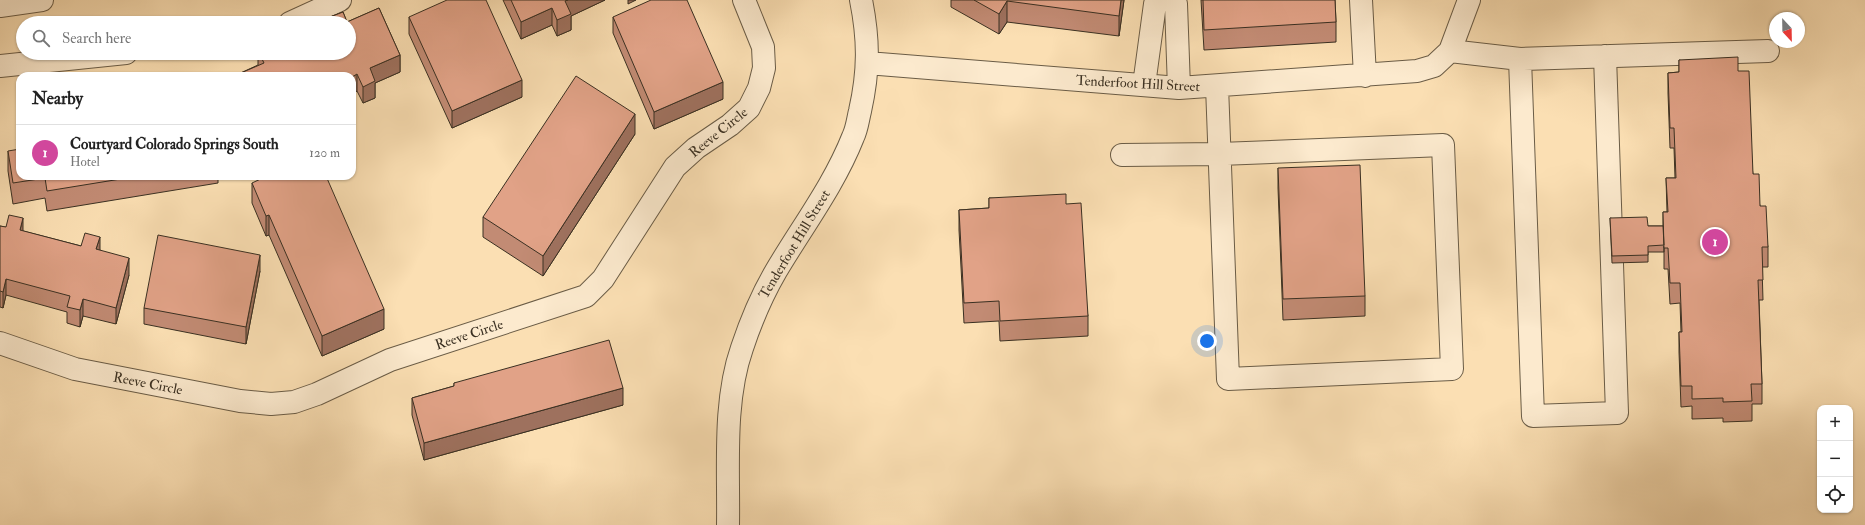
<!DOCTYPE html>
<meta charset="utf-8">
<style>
body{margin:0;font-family:"IM FELL Double Pica",serif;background:#f6f6f6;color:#222}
.controls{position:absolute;right:12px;bottom:12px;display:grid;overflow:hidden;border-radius:8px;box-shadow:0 1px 3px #0004}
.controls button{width:36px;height:36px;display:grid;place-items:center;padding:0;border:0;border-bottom:1px solid #e0e0e0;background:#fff;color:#222;font:20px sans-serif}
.compass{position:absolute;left:1769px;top:12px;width:36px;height:36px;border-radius:50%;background:#fff;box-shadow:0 1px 3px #0004;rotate:158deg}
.you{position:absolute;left:1207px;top:341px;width:14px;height:14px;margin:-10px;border:3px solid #fff;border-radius:50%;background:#1a73e8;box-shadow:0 0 0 6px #1a73e833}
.badge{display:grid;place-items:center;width:26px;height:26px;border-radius:50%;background:#8f2418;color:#fff;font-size:13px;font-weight:700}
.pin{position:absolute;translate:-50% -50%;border:2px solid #fff;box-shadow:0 1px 4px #0006}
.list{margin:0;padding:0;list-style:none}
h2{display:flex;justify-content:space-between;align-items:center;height:52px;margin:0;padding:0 16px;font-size:17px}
h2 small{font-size:13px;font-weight:400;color:#767676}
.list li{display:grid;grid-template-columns:26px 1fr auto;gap:12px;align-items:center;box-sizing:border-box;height:56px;padding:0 16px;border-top:1px solid #e0e0e0}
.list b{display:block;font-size:15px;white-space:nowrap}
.list p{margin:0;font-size:13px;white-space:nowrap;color:#767676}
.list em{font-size:13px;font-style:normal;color:#767676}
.icon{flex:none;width:22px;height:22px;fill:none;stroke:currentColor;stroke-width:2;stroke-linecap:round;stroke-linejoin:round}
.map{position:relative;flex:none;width:1865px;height:525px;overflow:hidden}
.search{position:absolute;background:#fff;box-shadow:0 1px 3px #0004;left:16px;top:16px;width:340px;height:44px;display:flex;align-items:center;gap:10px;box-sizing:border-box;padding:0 14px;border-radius:22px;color:#767676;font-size:15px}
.panel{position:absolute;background:#fff;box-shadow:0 1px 3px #0004;left:16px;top:72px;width:340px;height:108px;border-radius:12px}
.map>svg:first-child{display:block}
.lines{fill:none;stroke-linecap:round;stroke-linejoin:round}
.minor-casing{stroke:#6a5c46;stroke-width:24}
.minor{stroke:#fceace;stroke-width:22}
.wall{fill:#c28b74;stroke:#3a3022}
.shaded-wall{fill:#9e715e;stroke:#3a3022}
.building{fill:#e1a287;stroke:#3a3022}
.labels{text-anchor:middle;stroke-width:3.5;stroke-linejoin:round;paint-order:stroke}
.street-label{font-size:14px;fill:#3a3022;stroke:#fceace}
</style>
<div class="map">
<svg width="1865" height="525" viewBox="0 0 1865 525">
<rect width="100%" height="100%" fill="#fbdfb3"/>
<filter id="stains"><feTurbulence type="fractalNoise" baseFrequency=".005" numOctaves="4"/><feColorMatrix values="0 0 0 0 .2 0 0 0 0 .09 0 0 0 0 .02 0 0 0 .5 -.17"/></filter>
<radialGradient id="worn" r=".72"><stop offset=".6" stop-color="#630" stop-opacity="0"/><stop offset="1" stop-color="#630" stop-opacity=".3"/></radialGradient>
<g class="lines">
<g class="minor-casing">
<path id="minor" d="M1172 0 1176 4 1179 88
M1361 0 1365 76
M0 6 42 0
M290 23 340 0
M1450 51 1520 59 1768 51
M1520 59 1533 416 1617 413 1605 56
M867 63 1179 88 1417 71 1434 66 1450 51 1469 0
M0 66 126 53
M1144 85 1155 4 1158 0
M1122 155 1220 154 1443 145 1452 369 1228 379 1217 86
M0 343 75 369 240 401 271 404 294 402 317 394 390 360 586 296 603 279 675 167 696 148 730 125 749 108 759 88 764 68 763 47 744 0
M728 525C729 468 723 402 742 348 751 321 762 295 776 271 802 227 834 185 853 137 857 129 858 119 860 111 869 71 869 40 861 0"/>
</g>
<use href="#minor" class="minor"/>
</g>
<path class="wall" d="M503 0H605L571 16V30L557 36 552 25 521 39Z
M951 0H1124L1119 36 1007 22 999 34 951 7Z
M1201 0H1335L1336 22V42L1204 50Z
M379 8 400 55V72L375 83V98L363 103 357 91 352 94V76H234L258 65V53H275L276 56 283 53H349V23H330V17L343 12 347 22Z
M409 17 522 97 452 128 409 34Z
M613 17 723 99 654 129 613 33Z
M1679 60 1738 71 1753 174 1760 206 1768 247V267H1762L1763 300H1759L1762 384V404H1752V421L1723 422V418L1692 419V406L1681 407 1679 352V332H1681L1680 303 1670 304 1668 269H1664V246V252H1648V262L1612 263 1610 218 1648 226H1663V212H1667L1666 178H1675L1674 148H1670L1668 93V73L1679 72Z
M635 134 543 276 483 237V217Z
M8 151 20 176H218V183L47 211 45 198 13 204 8 171Z
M1278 168 1365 296V316L1283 320 1278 188Z
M252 183 384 329 322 356 269 235 266 236 252 203Z
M989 198 1066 204 1088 316V336L1000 341 999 321 964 323 959 230V210L989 208Z
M0 226 23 231 81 246 100 250 129 275 116 324 83 316 80 327 67 323V312L6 295 3 308 0 307Z
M260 271 246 344 144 324V308Z
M454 383 623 405 424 460 412 415V398L454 386Z"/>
<path class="shaded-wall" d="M568 0H605L571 16V30L557 36V20L565 1Z
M628 0H636L628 4Z
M1121 0H1124L1119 36V16Z
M1007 1V22L999 34V14Z
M552 8V25L521 39V22Z
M400 55V72L375 83V98L363 103V87L370 68Z
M357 74V91L352 94V77Z
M522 80V97L452 128V111Z
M723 82V99L654 129V112Z
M635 114V134L543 276V256Z
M269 215V235L266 236V216Z
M23 218V235L20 230Z
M100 237V254L96 249Z
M260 255V271L246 344V327Z
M129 258V275L116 324V308Z
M6 279V295L3 308V292Z
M83 299V316L80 327V310Z
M384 309V329L322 356V336Z
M623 388V405L424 460V443Z"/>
<path class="building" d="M447 0H486L522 80 452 111 409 17Z
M511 0H568L565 1 571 14 557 20 552 8 521 22Z
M651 0H687L723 82 654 112 613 17Z
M974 0H1121L1119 16 1007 1 999 14Z
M1203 0H1335L1336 22 1204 30Z
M379 8 400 55 370 68 375 81 363 87 357 74 352 77V76H234L264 63 259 53H275L276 56 283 53H349V23H333L330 17 343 12 347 22Z
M1738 57V71H1749L1753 174H1759L1760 206H1766L1768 247H1762L1763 280H1758L1762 384H1751L1752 401 1723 402V398L1692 399V386H1681L1679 332H1682L1680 283H1670L1668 248H1664L1663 212H1668L1666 178H1676L1674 128H1670L1668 73 1679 72V60Z
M576 76 635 114 543 256 483 217Z
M20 149V176H139L47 191 45 178 13 183 8 151Z
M1360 165 1365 296 1283 299 1278 168Z
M267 176H326L384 309 322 336 269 215 266 216 252 183Z
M1066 194V204L1081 203 1088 316 1000 321 999 301 964 303 959 210 989 208V198Z
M9 215 23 218 20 230 81 246 85 233 100 237 96 249 129 258 116 308 83 299 80 310 67 307 70 296 6 279 3 292 0 291V226L6 227Z
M1647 217 1648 226H1663L1664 245 1648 246V255L1612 256 1610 218Z
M158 235 260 255 246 327 144 308Z
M609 340 623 388 424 443 412 398 454 386V383Z"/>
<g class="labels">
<g class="street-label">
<text transform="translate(1138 83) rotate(3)" y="5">Tenderfoot Hill Street</text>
<text transform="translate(718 132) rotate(-39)" y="5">Reeve Circle</text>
<text transform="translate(794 244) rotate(-59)" y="5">Tenderfoot Hill Street</text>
<text transform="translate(469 334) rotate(-18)" y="5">Reeve Circle</text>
<text transform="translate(148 383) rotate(11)" y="5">Reeve Circle</text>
</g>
</g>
<rect width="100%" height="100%" filter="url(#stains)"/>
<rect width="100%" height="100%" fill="url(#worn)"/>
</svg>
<div class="controls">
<button>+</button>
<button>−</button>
<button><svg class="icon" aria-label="locate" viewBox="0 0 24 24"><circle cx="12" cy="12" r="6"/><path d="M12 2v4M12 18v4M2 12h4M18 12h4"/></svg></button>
</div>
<svg class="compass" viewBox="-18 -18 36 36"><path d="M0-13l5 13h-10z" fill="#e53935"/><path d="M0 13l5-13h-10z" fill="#767676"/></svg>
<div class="you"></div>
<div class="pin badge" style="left:1715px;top:242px;background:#d1479c">1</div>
<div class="search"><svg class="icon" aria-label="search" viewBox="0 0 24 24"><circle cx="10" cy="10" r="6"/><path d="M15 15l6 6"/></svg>Search here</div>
<section class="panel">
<h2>Nearby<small></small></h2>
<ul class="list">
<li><span class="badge" style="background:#d1479c">1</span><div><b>Courtyard Colorado Springs South</b><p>Hotel</p></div><em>120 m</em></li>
</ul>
</section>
</div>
